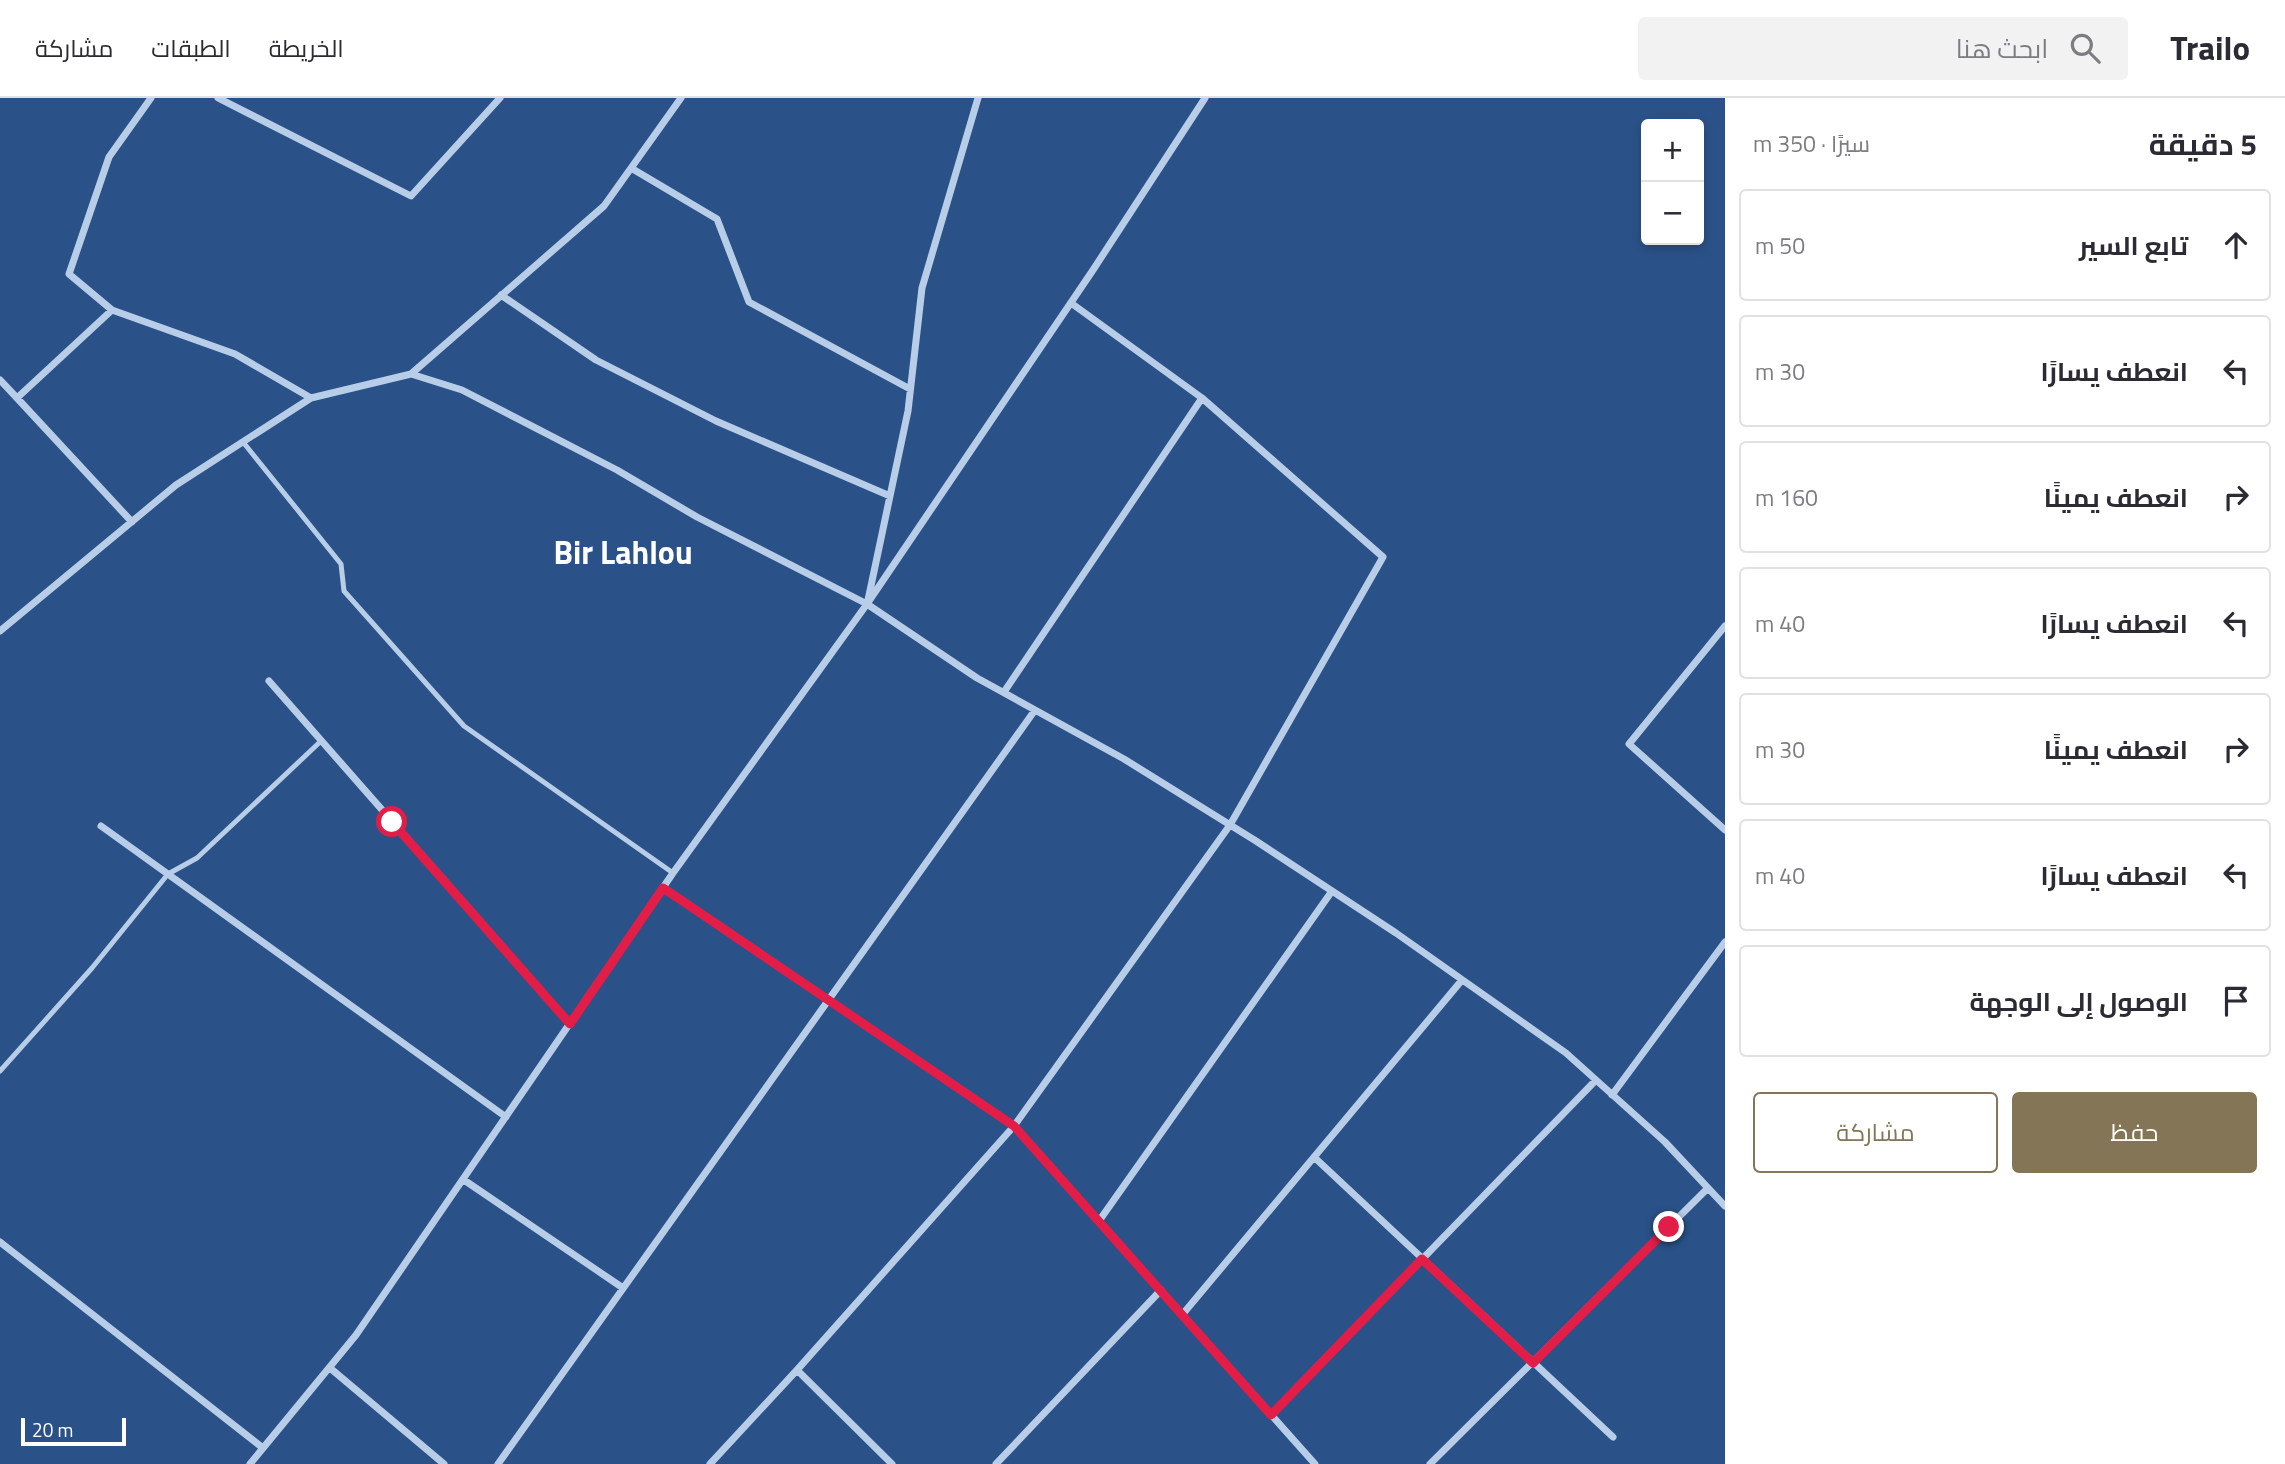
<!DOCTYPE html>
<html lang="ar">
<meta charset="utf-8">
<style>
body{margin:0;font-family:"Titillium Web",Cairo,sans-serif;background:#f2f2f3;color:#2b2b33;direction:rtl}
.controls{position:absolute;right:21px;top:21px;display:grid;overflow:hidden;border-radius:7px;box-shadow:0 4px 10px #0003}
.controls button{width:63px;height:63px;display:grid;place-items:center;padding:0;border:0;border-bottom:2px solid #e1e1e2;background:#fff;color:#2b2b33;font:35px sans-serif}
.scale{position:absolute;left:21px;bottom:18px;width:105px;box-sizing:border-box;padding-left:7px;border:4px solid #fff;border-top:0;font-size:19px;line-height:24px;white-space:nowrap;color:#fff;-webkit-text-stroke:5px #2a5288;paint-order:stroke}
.stop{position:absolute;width:21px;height:21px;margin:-16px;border:5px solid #e11d48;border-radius:50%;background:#fff}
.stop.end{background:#e11d48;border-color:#fff;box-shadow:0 2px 7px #0008}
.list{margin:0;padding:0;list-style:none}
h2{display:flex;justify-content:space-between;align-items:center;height:91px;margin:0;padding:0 28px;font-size:30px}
h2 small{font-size:23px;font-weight:400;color:#7c7c81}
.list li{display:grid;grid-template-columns:46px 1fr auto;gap:21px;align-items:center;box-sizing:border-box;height:112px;margin:0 14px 14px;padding:0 14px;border:2px solid #e1e1e2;border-radius:7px}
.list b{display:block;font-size:26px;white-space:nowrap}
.list em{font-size:23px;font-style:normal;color:#7c7c81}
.actions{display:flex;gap:14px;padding:21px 28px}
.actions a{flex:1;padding:16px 0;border:2px solid #837556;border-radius:7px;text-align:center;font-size:24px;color:#837556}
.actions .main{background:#837556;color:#fff}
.icon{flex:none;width:38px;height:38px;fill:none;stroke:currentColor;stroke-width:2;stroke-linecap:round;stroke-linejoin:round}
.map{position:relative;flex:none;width:1725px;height:1366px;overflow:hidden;direction:ltr}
header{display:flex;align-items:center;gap:42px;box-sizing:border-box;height:98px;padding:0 35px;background:#fff;border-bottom:2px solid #e1e1e2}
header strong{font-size:33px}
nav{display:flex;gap:38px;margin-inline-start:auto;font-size:24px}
.search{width:490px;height:63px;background:#f2f2f3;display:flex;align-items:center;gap:18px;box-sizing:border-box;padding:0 24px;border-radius:7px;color:#7c7c81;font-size:26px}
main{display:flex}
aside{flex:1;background:#fff}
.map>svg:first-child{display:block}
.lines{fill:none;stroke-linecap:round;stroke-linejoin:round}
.service{stroke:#b8cde8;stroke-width:5}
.minor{stroke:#b8cde8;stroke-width:7}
.route{stroke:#e11d48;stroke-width:9}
.labels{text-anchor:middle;stroke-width:6;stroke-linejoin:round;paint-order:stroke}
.district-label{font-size:32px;font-weight:bold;fill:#fff;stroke:#2a5288}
</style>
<header>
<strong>Trailo</strong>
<div class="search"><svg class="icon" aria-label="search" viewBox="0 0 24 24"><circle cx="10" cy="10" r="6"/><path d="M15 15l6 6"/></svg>ابحث هنا</div>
<nav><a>الخريطة</a><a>الطبقات</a><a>مشاركة</a></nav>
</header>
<main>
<aside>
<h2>5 دقيقة<small>سيرًا · 350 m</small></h2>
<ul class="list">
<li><svg class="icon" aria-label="ahead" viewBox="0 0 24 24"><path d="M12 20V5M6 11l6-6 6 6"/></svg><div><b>تابع السير</b></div><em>50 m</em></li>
<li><svg class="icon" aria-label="left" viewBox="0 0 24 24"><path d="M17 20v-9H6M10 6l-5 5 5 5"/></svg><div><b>انعطف يسارًا</b></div><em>30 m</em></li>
<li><svg class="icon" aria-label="right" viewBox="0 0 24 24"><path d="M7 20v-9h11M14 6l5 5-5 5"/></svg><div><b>انعطف يمينًا</b></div><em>160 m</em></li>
<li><svg class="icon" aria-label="left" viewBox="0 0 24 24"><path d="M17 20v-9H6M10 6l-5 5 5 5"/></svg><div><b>انعطف يسارًا</b></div><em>40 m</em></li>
<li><svg class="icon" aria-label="right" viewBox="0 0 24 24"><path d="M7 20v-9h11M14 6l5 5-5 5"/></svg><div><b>انعطف يمينًا</b></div><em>30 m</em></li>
<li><svg class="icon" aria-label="left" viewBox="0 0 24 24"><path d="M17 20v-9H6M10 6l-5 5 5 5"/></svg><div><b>انعطف يسارًا</b></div><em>40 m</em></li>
<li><svg class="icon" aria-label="arrive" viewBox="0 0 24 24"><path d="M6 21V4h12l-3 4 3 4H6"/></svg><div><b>الوصول إلى الوجهة</b></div></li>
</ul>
<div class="actions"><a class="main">حفظ</a><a>مشاركة</a></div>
</aside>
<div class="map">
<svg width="1725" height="1366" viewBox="0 0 1725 1366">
<rect width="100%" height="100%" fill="#2a5288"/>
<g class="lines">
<path class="service" d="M243 344 341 466 344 493 464 628 673 775
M0 973 92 870 168 776 197 760 321 643"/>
<path class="minor" d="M218 0 411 98 500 0
M631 70 717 121 749 204 910 291
M501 197 596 262 716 323 890 398
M112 212 69 176 109 59 151 0
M411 276 462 292 617 372 697 419 867 506
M0 282 17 300
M132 424 17 300 112 212 235 256 311 300
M868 502 908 313 922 190 978 0
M867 506 1093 172 1205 0
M1725 528 1629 646 1725 732
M0 533 176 387 311 300 411 276 604 108 681 0
M269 583 570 926
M1004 594 1202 300
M101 728 506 1019
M663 790 1014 1028 1315 1366
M1612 997 1725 844
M1314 1059 1613 1339
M464 1082 623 1190
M1099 1123 1332 793
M0 1144 263 1350
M1182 1217 1462 882
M330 1270 444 1366
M797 1272 892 1366
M1271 1317 1596 982
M250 1366 356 1237 673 775 867 506 977 580 1124 661 1256 743 1396 835 1566 955 1665 1044 1725 1108
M498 1366 1035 612
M710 1366 797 1272 1014 1028 1230 727 1383 459 1202 300 1071 205
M996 1366 1161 1192
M1430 1366 1708 1090"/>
</g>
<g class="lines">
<path class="route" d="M392 724 570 926 663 790 684 804 1014 1028 1271 1317 1422 1161 1533 1265 1669 1129"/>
</g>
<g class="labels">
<g class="district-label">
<text x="623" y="466">Bir Lahlou</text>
</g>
</g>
</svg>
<div class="controls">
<button>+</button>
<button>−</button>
</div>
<div class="scale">20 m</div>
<div class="stop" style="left:392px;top:724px"></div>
<div class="stop end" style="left:1669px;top:1129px"></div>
</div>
</main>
